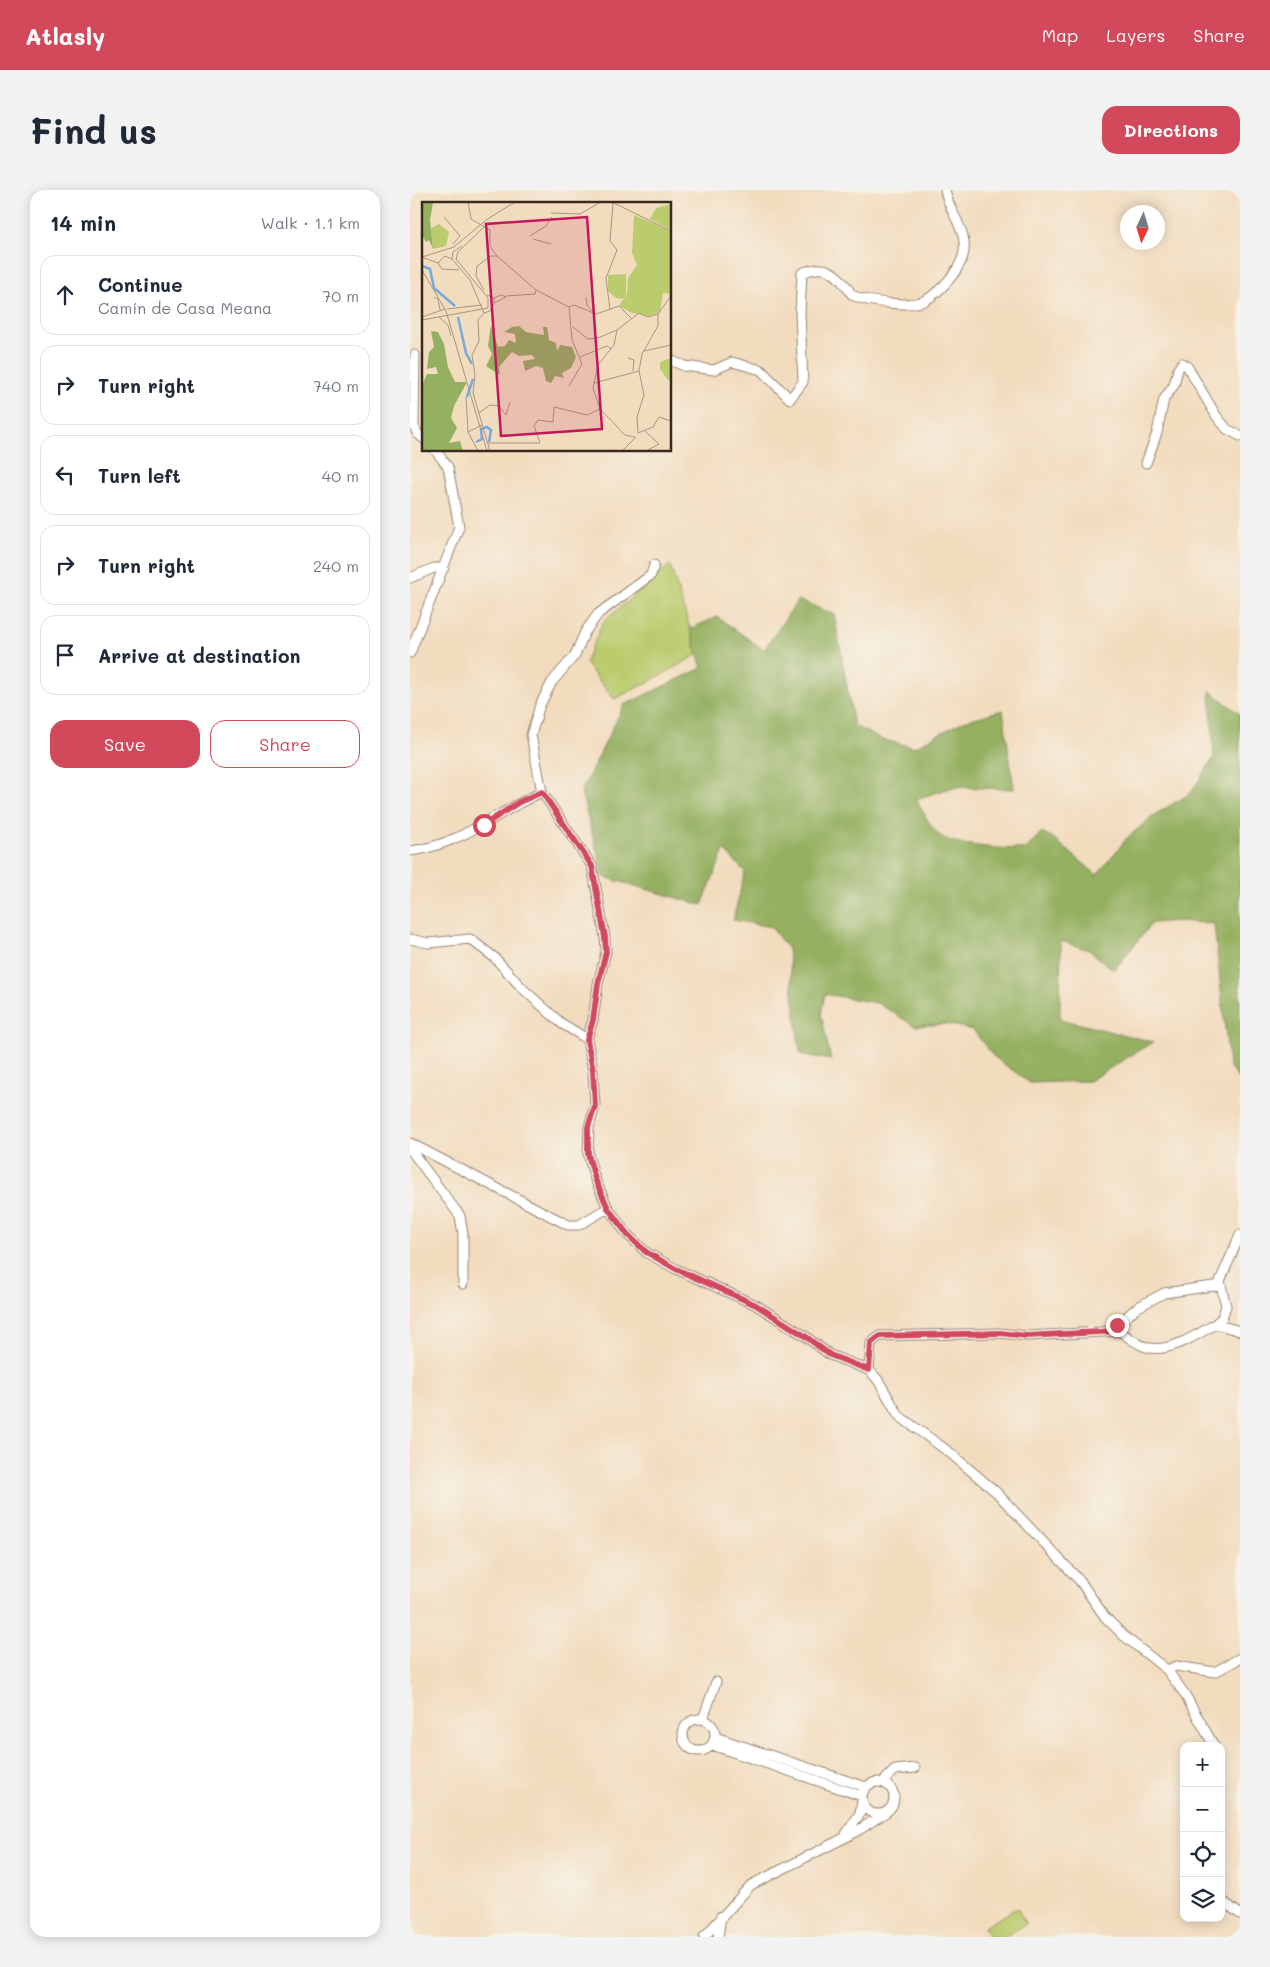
<!DOCTYPE html>
<meta charset="utf-8">
<style>
body{margin:0;font-family:Mali,sans-serif;background:#f2f2f3;color:#1f2937}
.controls{position:absolute;right:15px;bottom:15px;display:grid;overflow:hidden;border-radius:10px;box-shadow:0 2px 12px #0003}
.controls button{width:45px;height:45px;display:grid;place-items:center;padding:0;border:0;border-bottom:1px solid #e0e1e3;background:#fff;color:#1f2937;font:25px sans-serif}
.compass{position:absolute;left:710px;top:15px;width:45px;height:45px;border-radius:50%;background:#fff;box-shadow:0 2px 12px #0003;rotate:184deg}
.stop{position:absolute;width:15px;height:15px;margin:-11px;border:4px solid #d1495b;border-radius:50%;background:#fff}
.stop.end{background:#d1495b;border-color:#fff;box-shadow:0 1px 5px #0008}
.list{margin:0;padding:0;list-style:none}
h2{display:flex;justify-content:space-between;align-items:center;height:65px;margin:0;padding:0 20px;font-size:21px}
h2 small{font-size:16px;font-weight:400;color:#747a83}
.list li{display:grid;grid-template-columns:32px 1fr auto;gap:15px;align-items:center;box-sizing:border-box;height:80px;margin:0 10px 10px;padding:0 10px;border:1px solid #e0e1e3;border-radius:15px}
.list b{display:block;font-size:19px;white-space:nowrap}
.list p{margin:0;font-size:16px;white-space:nowrap;color:#747a83}
.list em{font-size:16px;font-style:normal;color:#747a83}
.actions{display:flex;gap:10px;padding:15px 20px}
.actions a{flex:1;padding:11px 0;border:1px solid #d1495b;border-radius:15px;text-align:center;font-size:18px;color:#d1495b}
.actions .main{background:#d1495b;color:#fff}
.icon{flex:none;width:28px;height:28px;fill:none;stroke:currentColor;stroke-width:2;stroke-linecap:round;stroke-linejoin:round}
.map{position:relative;flex:none;width:830px;height:1747px;overflow:hidden;border-radius:15px}
header{display:flex;align-items:center;gap:30px;box-sizing:border-box;height:70px;padding:0 25px;background:#d1495b;color:#fff}
header strong{font-size:24px}
nav{display:flex;gap:28px;margin-inline-start:auto;font-size:18px}
.intro{display:flex;align-items:center;justify-content:space-between;box-sizing:border-box;height:120px;padding:0 30px}
h1{margin:0;font-size:35px}
.button{padding:12px 22px;border-radius:15px;background:#d1495b;color:#fff;font-size:18px;font-weight:700}
main{display:flex;gap:30px;padding:0 30px}
aside{flex:1;background:#fff;border-radius:15px;box-shadow:0 2px 12px #0003}
.map>svg:first-child{display:block}
.green{fill:#bbcc6e;stroke:#7b7b46}
.forest{fill:#94b061;stroke:#686d40}
.lines{fill:none;stroke-linecap:round;stroke-linejoin:round}
.street-casing{stroke:#96836e;stroke-width:11}
.street{stroke:#fff;stroke-width:9}
.route{stroke:#d1495b;stroke-width:6}
.inset-river{fill:none;stroke:#76a8e2;stroke-width:2.5}
.inset-road{fill:none;stroke:#a9957e;stroke-width:1}
.view{fill:#c2185b;fill-opacity:0.15;stroke:#c2185b;stroke-width:2.5}
.inset-edge{fill:none;stroke:#3b2a1e;stroke-width:2.5}
</style>
<header>
<strong>Atlasly</strong>
<nav><a>Map</a><a>Layers</a><a>Share</a></nav>
</header>
<div class="intro"><h1>Find us</h1><a class="button">Directions</a></div>
<main>
<aside>
<h2>14 min<small>Walk · 1.1 km</small></h2>
<ul class="list">
<li><svg class="icon" aria-label="ahead" viewBox="0 0 24 24"><path d="M12 20V5M6 11l6-6 6 6"/></svg><div><b>Continue</b><p>Camín de Casa Meana</p></div><em>70 m</em></li>
<li><svg class="icon" aria-label="right" viewBox="0 0 24 24"><path d="M7 20v-9h11M14 6l5 5-5 5"/></svg><div><b>Turn right</b></div><em>740 m</em></li>
<li><svg class="icon" aria-label="left" viewBox="0 0 24 24"><path d="M17 20v-9H6M10 6l-5 5 5 5"/></svg><div><b>Turn left</b></div><em>40 m</em></li>
<li><svg class="icon" aria-label="right" viewBox="0 0 24 24"><path d="M7 20v-9h11M14 6l5 5-5 5"/></svg><div><b>Turn right</b></div><em>240 m</em></li>
<li><svg class="icon" aria-label="arrive" viewBox="0 0 24 24"><path d="M6 21V4h12l-3 4 3 4H6"/></svg><div><b>Arrive at destination</b></div></li>
</ul>
<div class="actions"><a class="main">Save</a><a>Share</a></div>
</aside>
<div class="map">
<svg width="830" height="1747" viewBox="0 0 830 1747">
<rect width="100%" height="100%" fill="#f7f3e8"/>
<filter id="ink" filterUnits="userSpaceOnUse"><feTurbulence type="fractalNoise" baseFrequency=".02" numOctaves="2"/><feDisplacementMap in="SourceGraphic" scale="10" xChannelSelector="R" yChannelSelector="G"/><feConvolveMatrix kernelMatrix="1 2 1 2 8 2 1 2 1" color-interpolation-filters="sRGB"/></filter>
<filter id="wash" filterUnits="userSpaceOnUse"><feTurbulence type="fractalNoise" baseFrequency=".0096" numOctaves="4" result="noise"/><feDisplacementMap in="SourceGraphic" scale="20" xChannelSelector="R" yChannelSelector="G"/><feGaussianBlur stdDeviation="1.12" result="paint"/><feColorMatrix in="noise" values="0 0 0 0 0 0 0 0 0 0 0 0 0 0 0 0 0 1.4 0 .05"/><feComposite in="paint" operator="in"/></filter>
<g filter="url(#wash)">
<rect width="100%" height="100%" fill="#f2dcbe"/>
<path class="green" d="M260 375 288 464 235 494 204 509 175 473 193 432Z
M607 1718 616 1734 594 1747H580L574 1737Z"/>
<path class="forest" d="M388 410 424 424 444 536 473 550 504 557 554 531 593 520 604 599 544 597 506 609C512 620 519 634 527 643 539 657 597 659 616 659L632 642 643 648 687 685 717 648 746 624 781 603 804 567 800 501 830 524V891L819 876 804 734 772 731 742 733 704 780 679 760 651 751 650 829 743 852 679 891 620 893 583 866 563 840 537 834 505 836 467 813 415 804 411 824 421 870 390 864 378 759 361 737 323 730 335 682 314 660 292 715 194 687 171 602 214 515 292 478 280 439 307 427 354 460Z"/>
</g>
<g filter="url(#ink)">
<g class="lines">
<g class="street-casing">
<path id="street" d="M5 165 4 236 7 243 14 249
M260 170 274 176 304 180 322 172 351 180 380 209 393 192 390 123 392 83C411 75 422 78 435 95 438 98 440 104 444 106 459 112 502 118 516 110 531 101 548 82 553 66 560 42 538 22 535 0
M736 273 747 243 754 209 764 195 768 179 772 173 777 176 807 227 817 239 830 246
M244 375 241 385 188 424 175 442 165 465 142 492 130 515 121 545 132 602 182 676 195 747 196 762 188 794 183 830 177 849 183 881 185 916 179 937 178 964 185 989 198 1018 217 1044 237 1063 266 1079 346 1115 395 1146 420 1165 459 1180 468 1190 489 1226 539 1262 586 1302 670 1391 695 1427 714 1446 757 1480 774 1503 804 1556
M0 388 24 378H34
M0 463 49 337 38 277 25 260
M0 661C49 656 89 621 132 602
M0 749 18 753 60 749 85 768 112 798 151 833 177 849
M0 953 158 1035H169L198 1018
M0 959 50 1026 53 1044V1094
M830 1045 810 1091 816 1116 812 1128 805 1134 830 1141
M805 1134C787 1145 758 1164 736 1157 726 1154 717 1146 709 1141L707 1135 728 1117 754 1103 803 1096 811 1097
M459 1180 461 1153 470 1146 590 1143 617 1146 709 1141
M757 1480 766 1476 805 1482 830 1468
M273 1545a16 16 0 1 1 32 0a16 16 0 1 1-32 0Z
M293 1529 306 1492
M305 1547 456 1597
M302 1555 452 1606
M452 1608a16 16 0 1 1 32 0a16 16 0 1 1-32 0Z
M473 1592 485 1580 505 1578
M436 1644 450 1623 452 1611
M811 1710 830 1724
M294 1747 341 1695 446 1642 475 1623
M308 1747 311 1726"/>
</g>
<use href="#street" class="street"/>
</g>
</g>
<g class="lines" filter="url(#ink)">
<path class="route" d="M74 635 109 612 132 602 182 676 195 747 196 762 188 794 183 830 177 850 183 881 185 916 178 937V964L185 989 198 1018 217 1044 236 1062 266 1079 346 1115 395 1146 420 1165 459 1180 461 1153 470 1146 590 1143 617 1146 708 1141 707 1135"/>
</g>
<g transform="translate(12 12)">
<rect width="249" height="249" fill="#f2dcbe"/>
<path d="M249 2V28L228 17 234 6ZM212 13 249 29V92L241 91 238 110 228 114 210 111 197 104 205 92 206 76 215 63 210 51ZM17 22 27 30 24 44 11 47 9 26ZM204 72V93L201 97 194 96 186 89V73ZM249 156V178H246L238 167V160Z" fill="#bbcc6e"/>
<path d="M0 0H11L8 18 11 47 7 38 4 40 0 33ZM69 123 76 145 83 144 87 138 94 141 93 132 82 130 90 125 97 124 104 130 122 133 121 125H125L127 138 134 141 135 149 138 143 150 145 154 155 149 166 140 171 142 176 133 174 129 181 124 179 121 166 114 164 103 169 101 159 113 157 110 153 97 154 90 150 77 165 78 173 64 164 70 152 66 144ZM9 129 16 130 22 142 26 165 33 180H45L32 204 29 216 35 226 27 241 38 239 41 249H0V183L5 172H16L14 165 5 167 7 150 12 145Z" fill="#94b061"/>
<path class="inset-river" d="M0 64 8 67 12 86 33 104M36 115 44 151 50 162M45 195 51 177M54 240 60 237 59 227 65 225 69 228 67 240"/>
<path class="inset-road" d="M46 0 49 17 68 28V44L75 54 114 88 147 105 150 138 160 162 147 184M190 0 249 29M129 11 158 12 179 0M22 15 38 34 31 42M108 34 124 24 130 15M111 37 129 42M40 44 31 50 30 57 48 78 62 111 56 118 57 139 50 153 53 173 51 191 68 249M0 55 32 45 64 18 93 0M2 56 16 61 20 67 37 68M16 61 23 54 30 57M0 68 24 109 65 249M62 88 54 74 55 64 69 54H75M84 94 113 92 114 88M12 95 16 97 18 108M164 95 165 103 171 110M72 101 84 95 79 93 72 96M197 104 209 116M147 105 152 103 174 112 197 104M25 107 60 103M188 108 184 76 195 48 188 39 191 1M62 111 68 109 72 101V96L65 93M0 115 23 107M17 115 26 123 29 134M0 118 66 106V96L34 57 36 50 63 24M151 125 166 137 176 136 195 128M222 149 249 143M158 155 185 144 190 147M206 156 212 158 211 169M172 181 217 169M44 195 46 230M178 207 171 186 176 163 192 143 195 128 217 111 226 115 236 112 249 94M178 207 203 233 213 235M57 211 68 203 77 204 84 213 88 200M223 229 237 242 224 249M216 231 215 215 222 193 217 169 220 152 236 124V112M216 231 231 225 237 215 249 219M66 241H118L112 224 116 218 131 220 132 205 165 213 178 207M56 249 46 230 60 223M200 249 214 235"/>
<path class="view" d="M165 15 180 227 79 234 64 22Z"/>
<rect width="249" height="249" class="inset-edge"/>
</g>
</svg>
<div class="controls">
<button>+</button>
<button>−</button>
<button><svg class="icon" aria-label="locate" viewBox="0 0 24 24"><circle cx="12" cy="12" r="6"/><path d="M12 2v4M12 18v4M2 12h4M18 12h4"/></svg></button>
<button><svg class="icon" aria-label="layers" viewBox="0 0 24 24"><path d="M12 4l9 5-9 5-9-5zM3 14l9 5 9-5"/></svg></button>
</div>
<svg class="compass" viewBox="-18 -18 36 36"><path d="M0-13l5 13h-10z" fill="#e53935"/><path d="M0 13l5-13h-10z" fill="#747a83"/></svg>
<div class="stop" style="left:74px;top:635px"></div>
<div class="stop end" style="left:707px;top:1135px"></div>
</div>
</main>
